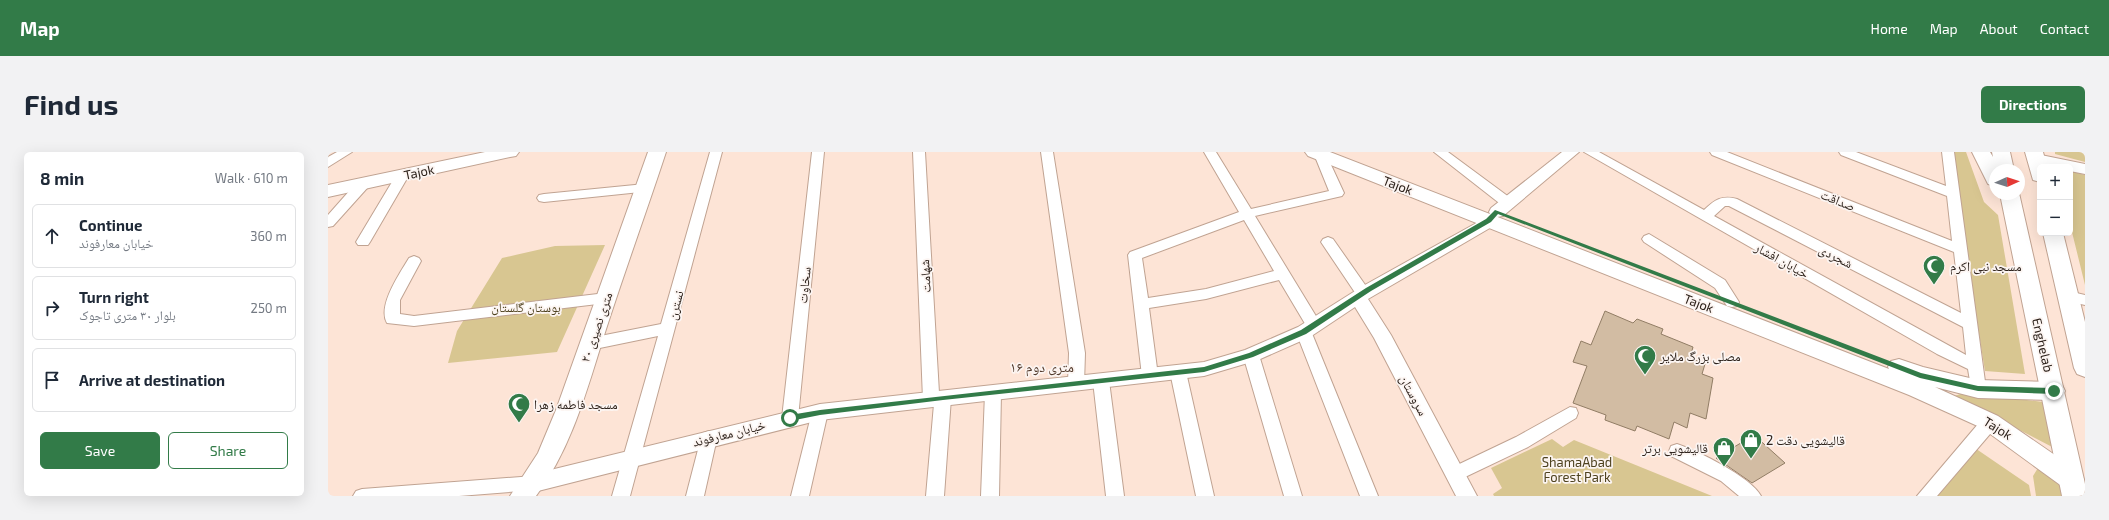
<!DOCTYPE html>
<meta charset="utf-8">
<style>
body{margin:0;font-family:"Exo 2","Noto Naskh Arabic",sans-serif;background:#f2f2f3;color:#1f2937}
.controls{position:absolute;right:12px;top:12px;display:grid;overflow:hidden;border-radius:6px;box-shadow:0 4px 16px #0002}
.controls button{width:36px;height:36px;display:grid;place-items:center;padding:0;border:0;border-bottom:1px solid #e0e1e3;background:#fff;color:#1f2937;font:20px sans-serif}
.compass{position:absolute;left:1661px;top:12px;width:36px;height:36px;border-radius:50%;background:#fff;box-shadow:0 4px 16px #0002;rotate:87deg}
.stop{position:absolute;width:12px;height:12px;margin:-9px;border:3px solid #327b48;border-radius:50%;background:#fff}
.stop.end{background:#327b48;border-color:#fff;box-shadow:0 1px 4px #0008}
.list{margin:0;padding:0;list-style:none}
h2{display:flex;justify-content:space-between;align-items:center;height:52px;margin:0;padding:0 16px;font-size:17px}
h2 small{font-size:13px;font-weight:400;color:#747a83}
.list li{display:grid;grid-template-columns:26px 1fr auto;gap:12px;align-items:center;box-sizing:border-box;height:64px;margin:0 8px 8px;padding:0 8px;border:1px solid #e0e1e3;border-radius:6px}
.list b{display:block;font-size:15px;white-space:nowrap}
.list p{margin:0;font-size:13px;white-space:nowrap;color:#747a83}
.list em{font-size:13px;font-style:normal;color:#747a83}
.actions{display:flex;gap:8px;padding:12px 16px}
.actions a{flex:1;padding:9px 0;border:1px solid #327b48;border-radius:6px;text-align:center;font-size:14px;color:#327b48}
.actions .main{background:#327b48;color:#fff}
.icon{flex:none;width:22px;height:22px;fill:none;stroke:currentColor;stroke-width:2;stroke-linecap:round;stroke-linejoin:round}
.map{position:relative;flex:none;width:1757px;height:344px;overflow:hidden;border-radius:6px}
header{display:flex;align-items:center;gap:24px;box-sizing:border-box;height:56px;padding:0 20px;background:#327b48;color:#fff}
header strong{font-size:19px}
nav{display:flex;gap:22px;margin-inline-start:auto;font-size:14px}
.intro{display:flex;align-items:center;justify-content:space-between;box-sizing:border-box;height:96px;padding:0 24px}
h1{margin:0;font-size:28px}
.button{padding:10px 18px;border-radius:6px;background:#327b48;color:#fff;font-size:14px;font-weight:700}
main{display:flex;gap:24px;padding:0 24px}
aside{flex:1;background:#fff;border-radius:6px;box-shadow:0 4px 16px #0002}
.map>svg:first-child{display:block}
.green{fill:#d8c691}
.building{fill:#d2bca3;stroke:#917d65}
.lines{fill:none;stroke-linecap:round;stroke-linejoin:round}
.minor-casing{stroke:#c0a392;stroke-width:2}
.tertiary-casing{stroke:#c0a392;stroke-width:2}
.secondary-casing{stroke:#c0a392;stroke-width:2}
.primary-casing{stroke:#c0a392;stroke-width:2}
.minor{fill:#fff;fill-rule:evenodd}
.tertiary{fill:#fff;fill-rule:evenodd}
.secondary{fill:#fff;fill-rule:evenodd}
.primary{fill:#fff;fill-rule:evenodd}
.route{fill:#327b48}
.labels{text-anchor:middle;stroke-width:3.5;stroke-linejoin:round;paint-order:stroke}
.street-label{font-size:13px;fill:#2d221b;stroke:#fcf5f2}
.poi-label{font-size:13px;fill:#2d221b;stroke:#fcf5f2;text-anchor:start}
.park-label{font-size:13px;fill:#4e421f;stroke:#fcf5f2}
.neighbourhood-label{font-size:14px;fill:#533b2c;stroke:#fcf5f2}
</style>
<header>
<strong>Map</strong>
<nav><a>Home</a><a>Map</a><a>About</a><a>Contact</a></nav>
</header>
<div class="intro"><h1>Find us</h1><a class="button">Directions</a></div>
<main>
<aside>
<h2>8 min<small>Walk · 610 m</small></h2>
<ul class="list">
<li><svg class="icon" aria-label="ahead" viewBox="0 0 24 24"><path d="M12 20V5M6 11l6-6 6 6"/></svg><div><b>Continue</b><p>خیابان معارفوند</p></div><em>360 m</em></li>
<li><svg class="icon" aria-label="right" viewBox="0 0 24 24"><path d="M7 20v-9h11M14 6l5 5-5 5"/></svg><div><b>Turn right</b><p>بلوار ۳۰ متری تاجوک</p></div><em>250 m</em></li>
<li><svg class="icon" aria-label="arrive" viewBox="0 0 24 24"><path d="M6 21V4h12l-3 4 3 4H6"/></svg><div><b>Arrive at destination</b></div></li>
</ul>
<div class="actions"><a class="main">Save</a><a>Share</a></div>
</aside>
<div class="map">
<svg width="1757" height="344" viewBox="0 0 1757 344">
<rect width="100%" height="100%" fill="#fde4d6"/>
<path class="green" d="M1626 0H1638L1656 50 1670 63 1697 222 1657 219 1646 152Z
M1727 0H1757V10L1727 2Z
M1742 19 1757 23V133L1742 72Z
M277 93 229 200 120 211 129 179 174 106 227 94Z
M1639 240 1722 251 1730 298 1626 244Z
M1224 287 1235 295 1246 288 1384 344H1166L1165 342 1174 336 1163 316Z
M1641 292 1701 333 1703 344H1606Z
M1713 311 1730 323 1734 344H1708L1705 324Z"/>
<path class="building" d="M1277 159 1305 171 1309 167 1335 177 1333 182 1365 195 1362 206 1377 212 1374 222 1385 226 1378 267 1362 261 1359 276 1346 270 1341 287 1309 274 1307 279 1277 268 1278 263 1245 251 1259 214 1245 210 1253 189 1263 193Z
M1426 283 1457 311 1424 331 1388 306Z"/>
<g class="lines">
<g class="minor-casing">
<path id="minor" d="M9 0H24L0 15V5Z
M382 0H394L302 344H284L330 184 262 198 257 196 254 192 257 188 262 186 333 172Z
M484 0H496L470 266 468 271 462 273 456 271 454 266Z
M585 0H597L611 241 615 240 621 242 623 246 616 344H598L606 252 597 251 595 247Z
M713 0H725L757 201 756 232 754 236 748 238 742 236 740 232 741 201Z
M876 0H888L923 57 1001 39 986 2 987 0H997L998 2 1016 41 1014 44 927 64 994 174 991 178 983 179 1050 344H1032L968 180 971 176 979 175 951 128 878 147 821 156 830 224 828 228 822 230 816 228 814 224 800 103 802 100 911 60ZM916 68 946 119 878 137 820 146 814 106Z
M1106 0H1120L1185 48 1187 51 1185 54H1175Z
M1256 0H1271L1376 58C1387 48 1393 43 1409 47L1633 161 1626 100 1384 3 1382 0H1399L1624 89 1619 44 1513 3 1511 0H1528L1618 34 1614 0H1626L1658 237 1656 241 1650 243 1644 241 1640 217 1609 202ZM1397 54H1401L1635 175 1638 203 1386 64Z
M75 19 81 23 42 90 40 93H30L28 90 70 20Z
M36 27 41 28 42 31 41 34 5 74 0 75V63L31 28Z
M317 32 322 33 324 36 322 39 216 50 211 49 209 46 211 43 216 42Z
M1321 82 1397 128 1411 150 1409 154 1404 155 1399 154 1387 136 1316 90 1314 87 1316 84Z
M1000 85 1005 87 1040 137 1042 141 1040 145 1035 146 1030 145 993 90 995 87Z
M86 104 91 106 93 109 72 148V162L86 164 278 141 283 142 285 146 283 150 278 151 86 174 59 171C49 154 72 121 81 106Z
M1740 139 1757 143V153L1735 148 1733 144 1735 140Z
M923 197 928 199 931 203 974 344H956L915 203 918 199Z
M850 214 856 216 858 220 886 344H868L842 220 844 216Z
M773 223 779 225 781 229 796 344H778L765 229 767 225Z
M665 235 671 237 673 241 671 344H653L657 241 659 237Z
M492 254 498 255 500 260 481 344H463L484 260 486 255Z
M1242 255 1248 256 1250 261 1248 266 1200 295 1135 326 1129 328 1123 326 1120 321 1123 316 1188 285Z
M1662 263 1668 265 1670 270 1668 275 1609 344H1589L1656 265Z
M381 279 387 281 389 286 376 344H358L373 286 375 281Z
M1349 292C1370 299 1423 325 1433 344H1411L1393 329 1343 304 1341 299 1343 294Z
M206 324 212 326 215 331 212 336 206 338 131 344H25L28 339 34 337Z"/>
</g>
<g class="tertiary-casing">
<path id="tertiary" d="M1234 0H1251L1175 64 1169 65 1163 64 1161 60 1163 56Z
M1708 2 1757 12V22L1742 19V15H1724L1703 10 1700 7 1703 4Z
M1161 64 1167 65 1169 69 1167 73 1040 147 1063 183 1149 344H1128L1046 186 1027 155 982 185 930 208 876 224 492 268 206 340 199 337 196 331 199 325 206 322 492 252 876 210 917 198 970 175 1035 134Z"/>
</g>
<g class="secondary-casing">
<path id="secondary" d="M157 0H191L188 4 182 5 0 45V33Z
M320 0H338C320 55 300 110 282 165 262 225 247 292 208 344H182L210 301 228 258Z
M977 0H1002L1561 217 1560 215 1563 209 1571 207 1595 215 1650 228 1726 230 1734 233 1737 239 1734 245 1726 248 1650 246 1607 235 1670 264 1753 321 1756 328 1753 335 1744 338 1735 335 1654 276 1581 243 980 4Z"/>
</g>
<g class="primary-casing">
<path id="primary" d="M1644 0H1662L1665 5 1664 0H1682L1686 18H1667V34L1660 32Z
M1697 0H1715L1719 15H1712V30L1705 28Z
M1691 41 1757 332V344H1734L1672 42Z
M1715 81H1735L1757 170V225L1749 222 1746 216Z"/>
</g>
<use href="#minor" class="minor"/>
<use href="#tertiary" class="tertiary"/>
<use href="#secondary" class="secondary"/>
<use href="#primary" class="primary"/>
</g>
<path class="route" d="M1167 58 1593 221 1650 234 1726 236 1729 239 1726 242 1650 239 1592 226 1170 62 1163 70 1043 139 978 182 925 205 876 220 615 248 492 263 462 269 459 266 462 263 492 258 876 215 921 201 973 178 1038 136 1158 67Z"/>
<defs>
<g id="mosque-pin" transform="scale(1.15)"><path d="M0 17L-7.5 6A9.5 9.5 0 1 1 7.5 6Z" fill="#327b48" stroke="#fcf5f2"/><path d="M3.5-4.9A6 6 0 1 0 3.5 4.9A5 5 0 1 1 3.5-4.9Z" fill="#fff"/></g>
<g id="shop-pin" transform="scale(1.15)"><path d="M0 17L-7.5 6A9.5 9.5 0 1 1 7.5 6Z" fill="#327b48" stroke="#fcf5f2"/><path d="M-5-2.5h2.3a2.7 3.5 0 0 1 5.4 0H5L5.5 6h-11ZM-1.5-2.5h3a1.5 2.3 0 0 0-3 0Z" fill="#fff"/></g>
</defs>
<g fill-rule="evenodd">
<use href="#mosque-pin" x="1606" y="114"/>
<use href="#mosque-pin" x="1317" y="204"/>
<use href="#mosque-pin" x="191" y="252"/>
<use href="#shop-pin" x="1423" y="288"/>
<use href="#shop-pin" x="1396" y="296"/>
</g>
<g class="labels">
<g class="street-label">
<text transform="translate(91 20) rotate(-12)" y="5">Tajok</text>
<text transform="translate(1070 33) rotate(21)" y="5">Tajok</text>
<text transform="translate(1510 48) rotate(22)" y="5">صداقت</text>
<text transform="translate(1508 104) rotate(27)" y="5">شجردی</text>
<text transform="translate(1454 108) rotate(29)" y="5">خیابان افشار</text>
<text transform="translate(597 124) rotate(-93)" y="5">شهامت</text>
<text transform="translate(476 133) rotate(-84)" y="5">سخاوت</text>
<text transform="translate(1371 151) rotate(21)" y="5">Tajok</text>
<text transform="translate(347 153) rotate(-75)" y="5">نسترن</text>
<text transform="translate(268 175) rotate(-71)" y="5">۲۰ متری نصیری</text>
<text transform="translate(1715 193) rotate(77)" y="5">Enghelab</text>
<text transform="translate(1086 243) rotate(62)" y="5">سروستان</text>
<text transform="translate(1670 276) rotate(32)" y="5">Tajok</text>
<text transform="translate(401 281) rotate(-14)" y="5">خیابان معارفوند</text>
</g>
<g class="poi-label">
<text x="1622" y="119">مسجد نبی اکرم</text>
<text x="1332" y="209">مصلی بزرگ ملایر</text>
<text x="206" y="257">مسجد فاطمه زهرا</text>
<text x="1438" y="293">قالیشویی دقت 2</text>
<text x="1380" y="301" text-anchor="end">قالیشویی برتر</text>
</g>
<g class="park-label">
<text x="198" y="160">بوستان گلستان</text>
<text x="1249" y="315">ShamaAbad<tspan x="1249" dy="15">Forest Park</tspan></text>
</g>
<g class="neighbourhood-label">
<text x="714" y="220">۱۶ متری دوم</text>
</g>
</g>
</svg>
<div class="controls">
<button>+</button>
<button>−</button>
</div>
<svg class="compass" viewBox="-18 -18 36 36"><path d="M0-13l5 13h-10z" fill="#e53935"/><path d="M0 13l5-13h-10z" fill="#747a83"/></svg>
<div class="stop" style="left:462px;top:266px"></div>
<div class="stop end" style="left:1726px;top:239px"></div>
</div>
</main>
